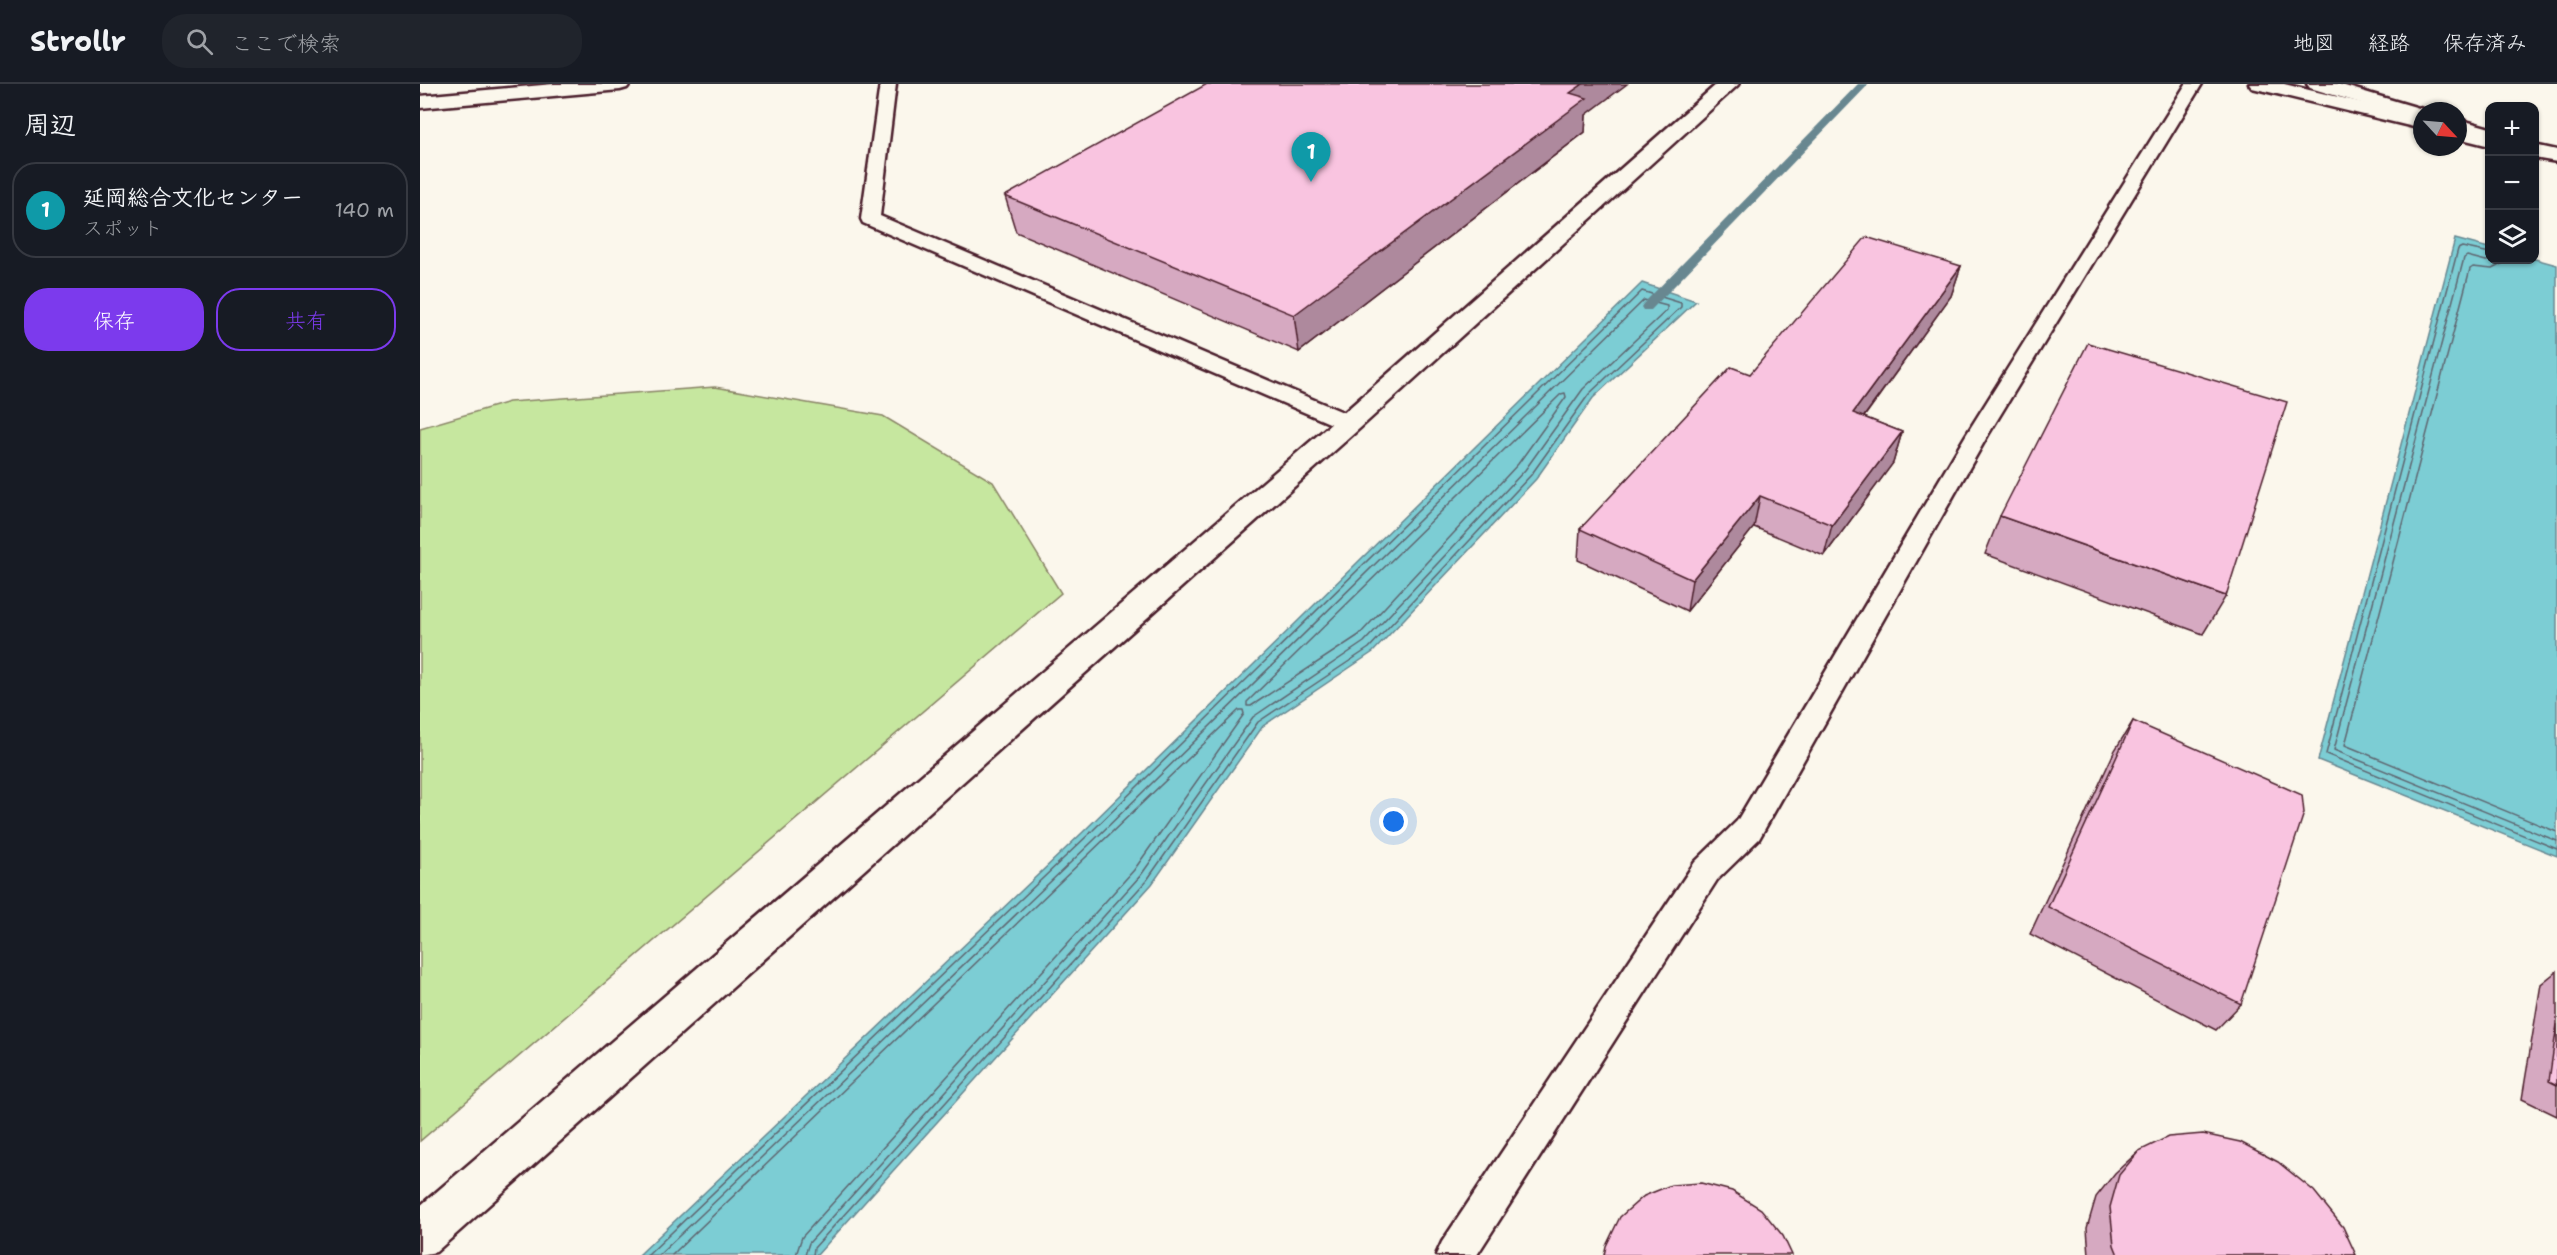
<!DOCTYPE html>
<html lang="ja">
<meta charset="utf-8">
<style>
body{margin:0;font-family:"Shantell Sans","Klee One",sans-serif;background:#20242c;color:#f1f3f6}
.controls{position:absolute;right:18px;top:18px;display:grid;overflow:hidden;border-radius:12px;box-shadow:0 2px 4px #0004}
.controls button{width:54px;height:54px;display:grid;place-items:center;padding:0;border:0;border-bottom:2px solid #363941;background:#171b24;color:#f1f3f6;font:30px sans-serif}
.compass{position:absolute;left:1993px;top:18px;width:54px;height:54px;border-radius:50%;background:#171b24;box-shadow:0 2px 4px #0004;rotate:116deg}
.you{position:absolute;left:974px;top:738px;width:21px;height:21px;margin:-15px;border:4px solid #fff;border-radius:50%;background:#1a73e8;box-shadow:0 0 0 9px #1a73e833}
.badge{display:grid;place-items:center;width:39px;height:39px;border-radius:50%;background:#7c3aed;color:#fff;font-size:20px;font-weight:700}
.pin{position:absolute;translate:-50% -50px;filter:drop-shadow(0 2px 3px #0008)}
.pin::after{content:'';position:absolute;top:32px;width:21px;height:18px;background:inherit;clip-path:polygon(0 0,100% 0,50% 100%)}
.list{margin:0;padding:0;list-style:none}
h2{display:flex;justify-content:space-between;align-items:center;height:78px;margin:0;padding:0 24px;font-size:26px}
h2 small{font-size:20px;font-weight:400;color:#9ea1a6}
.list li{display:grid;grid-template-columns:39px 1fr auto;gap:18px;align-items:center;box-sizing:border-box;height:96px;margin:0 12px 12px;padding:0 12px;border:2px solid #363941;border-radius:24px}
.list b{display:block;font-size:22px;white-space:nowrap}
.list p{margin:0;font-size:20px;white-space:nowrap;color:#9ea1a6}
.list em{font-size:20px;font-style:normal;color:#9ea1a6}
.actions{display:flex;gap:12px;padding:18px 24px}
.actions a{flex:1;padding:14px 0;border:2px solid #7c3aed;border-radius:24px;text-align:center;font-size:21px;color:#7c3aed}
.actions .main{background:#7c3aed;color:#fff}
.icon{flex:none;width:33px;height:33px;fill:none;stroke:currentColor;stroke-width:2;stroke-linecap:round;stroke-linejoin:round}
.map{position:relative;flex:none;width:2137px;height:1171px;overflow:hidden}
header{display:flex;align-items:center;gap:36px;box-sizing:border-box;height:84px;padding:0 30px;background:#171b24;border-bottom:2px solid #363941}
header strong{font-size:28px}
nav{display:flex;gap:33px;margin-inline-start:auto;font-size:21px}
.search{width:420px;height:54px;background:#20242c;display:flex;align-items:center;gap:15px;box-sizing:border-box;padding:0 21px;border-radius:24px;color:#9ea1a6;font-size:22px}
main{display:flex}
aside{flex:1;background:#171b24}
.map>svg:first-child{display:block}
.green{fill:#c6e79f;stroke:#888365;stroke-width:1.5}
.water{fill:#7ccdd4;stroke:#688790;stroke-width:1.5}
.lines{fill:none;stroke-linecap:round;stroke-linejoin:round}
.shore{stroke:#5e656f;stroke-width:1.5}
.stream{fill:#688790;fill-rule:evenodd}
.lane-casing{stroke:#4a1f2b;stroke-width:5}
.street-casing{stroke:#4a1f2b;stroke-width:5}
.secondary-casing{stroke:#4a1f2b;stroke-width:5}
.lane{fill:#fbf7ec;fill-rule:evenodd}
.street{fill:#fbf7ec;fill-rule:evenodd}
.secondary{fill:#fbf7ec;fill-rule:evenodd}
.wall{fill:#d6a9c1;stroke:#4a1f2b;stroke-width:1.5}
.shaded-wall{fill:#ae899d;stroke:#4a1f2b;stroke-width:1.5}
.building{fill:#f9c4e0;stroke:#4a1f2b;stroke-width:1.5}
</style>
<header>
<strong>Strollr</strong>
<div class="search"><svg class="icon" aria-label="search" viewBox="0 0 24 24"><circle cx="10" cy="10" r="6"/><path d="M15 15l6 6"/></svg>ここで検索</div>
<nav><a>地図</a><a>経路</a><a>保存済み</a></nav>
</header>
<main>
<aside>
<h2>周辺<small></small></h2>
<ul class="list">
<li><span class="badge" style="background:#0f9aa8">1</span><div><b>延岡総合文化センター</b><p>スポット</p></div><em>140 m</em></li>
</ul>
<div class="actions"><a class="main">保存</a><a>共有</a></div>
</aside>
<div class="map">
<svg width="2137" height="1171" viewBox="0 0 2137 1171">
<rect width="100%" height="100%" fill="#fbf7ec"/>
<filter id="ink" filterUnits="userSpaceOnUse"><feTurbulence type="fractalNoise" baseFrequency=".0167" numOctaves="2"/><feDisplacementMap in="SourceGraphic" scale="12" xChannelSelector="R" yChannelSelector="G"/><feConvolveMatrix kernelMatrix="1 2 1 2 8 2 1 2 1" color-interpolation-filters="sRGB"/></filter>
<g filter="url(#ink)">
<path class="green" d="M295 303 463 332 573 398 641 509 0 1057V344L89 318Z"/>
<path class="water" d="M2035 155 2069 164 2070 176 2115 175 2137 181V772L1898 676Z
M1222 199 1276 217 1173 314 1116 395 953 568 843 642 732 800 397 1171H219L663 748Z"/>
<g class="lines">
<path class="shore" d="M2070 169 2042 163 2038 165 1906 670 2137 765
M2074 176 2066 177 2047 172 2044 174 1914 666 2137 757
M2089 176 2072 185 2053 183 2050 185 1925 661 2137 748
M1145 309 1146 313 1098 380 939 551 831 622H827V618L1141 310Z
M228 1171 667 752 1222 207 1261 219V223L1169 310 1111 391 949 564 838 638 727 796 394 1164 393 1171
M239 1171 672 758 1224 216 1247 222V226L1163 305 1105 386 944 558 833 633 721 791 389 1159 385 1171
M252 1171 819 626H823L824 630 714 786 382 1153 376 1171"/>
<path class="stream" d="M1438 0H1449L1231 226H1223L1221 223 1223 220Z"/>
<g class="lane-casing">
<path id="lane" d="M460 0H476L460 132 937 334 940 339 937 344 929 346 921 344 443 139 441 135Z
M1766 0H1782L1568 351 1339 755 1297 796 1057 1171H1016L1022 1158 1275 778 1317 737 1546 351Z"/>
</g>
<g class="street-casing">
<path id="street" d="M1887 0H1918L2009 27H2002V37L1890 4Z
M2038 35 2070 44V57L2038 48Z"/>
</g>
<g class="secondary-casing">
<path id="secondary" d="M134 0H210L207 4 200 6 0 24V12Z
M1297 0H1319L939 345 16 1168 0 1171V1122L919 333Z
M1829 0H1864L2002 33V45L1832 4Z
M2038 42 2070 50V62L2038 54Z
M2114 61 2137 66V78L2114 74Z"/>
</g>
<use href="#lane" class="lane"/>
<use href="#street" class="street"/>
<use href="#secondary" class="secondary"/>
</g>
<path class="wall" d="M1166 31 1165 48 879 268 596 148 585 112Z
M1541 182 1531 212 1444 333 1482 348 1473 379 1404 472 1334 443 1267 527 1158 476 1160 445 1330 290Z
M1580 432 1806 512 1783 550 1565 470Z
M1713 637 1821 920 1796 946 1610 850 1695 666Z
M2137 887V1032L2102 1015 2121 900Z
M1719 1067 1936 1171H1669L1667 1144 1676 1113 1695 1089Z"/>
<path class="shaded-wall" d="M1163 0H1207L1166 31 1165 48 879 268 874 231 1150 9Z
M1541 182 1531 212 1424 360 1433 329Z
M1482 348 1473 379 1404 472 1412 441Z
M1340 412 1334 443 1267 527 1272 496Z"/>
<path class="building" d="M787 0H1163L1150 9 1167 14 874 231 585 112Z
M1446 153 1541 182 1433 329 1482 348 1412 441 1340 412 1272 496 1160 445 1311 283 1330 290Z
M1668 259 1867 318 1806 512 1580 432Z
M1713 637 1882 711 1884 729 1821 920 1628 823Z
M2137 940V1001L2129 997Z
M1783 1050 1820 1058 1858 1078 1894 1107 1923 1143 1936 1171H1698L1694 1161 1690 1123 1699 1091 1719 1067 1748 1053Z
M1281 1099 1312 1107 1341 1125 1363 1152 1372 1171H1184L1186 1162 1200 1133 1224 1112 1251 1101Z"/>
</g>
</svg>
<div class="controls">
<button>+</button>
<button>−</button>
<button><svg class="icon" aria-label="layers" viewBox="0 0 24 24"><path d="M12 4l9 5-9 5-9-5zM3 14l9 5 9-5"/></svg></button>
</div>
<svg class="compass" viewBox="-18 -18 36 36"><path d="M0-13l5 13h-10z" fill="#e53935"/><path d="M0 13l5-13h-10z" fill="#9ea1a6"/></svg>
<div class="you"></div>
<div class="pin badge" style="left:891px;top:98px;background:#0f9aa8">1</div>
</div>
</main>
